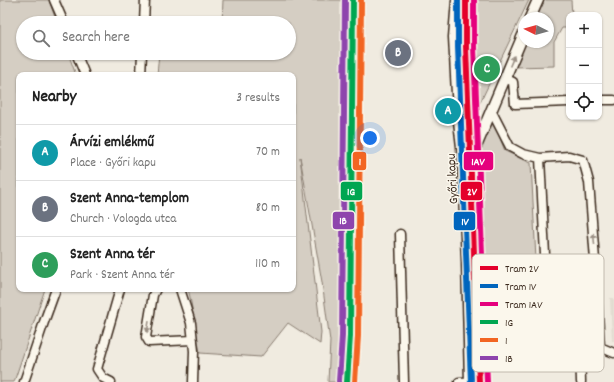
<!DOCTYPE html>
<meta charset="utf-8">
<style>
body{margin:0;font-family:Dekko,sans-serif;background:#f2f2f2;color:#222}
.controls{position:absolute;right:12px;top:12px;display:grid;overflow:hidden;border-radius:8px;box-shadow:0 1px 3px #0004}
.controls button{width:36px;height:36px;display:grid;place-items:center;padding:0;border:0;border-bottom:1px solid #e0e0e0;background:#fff;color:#222;font:20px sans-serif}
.compass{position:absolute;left:518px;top:12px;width:36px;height:36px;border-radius:50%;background:#fff;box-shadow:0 1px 3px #0004;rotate:275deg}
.you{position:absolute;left:370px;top:138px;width:14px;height:14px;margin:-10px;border:3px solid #fff;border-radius:50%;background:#1a73e8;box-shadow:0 0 0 6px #1a73e833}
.badge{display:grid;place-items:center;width:26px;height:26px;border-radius:50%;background:#0b8043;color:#fff;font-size:13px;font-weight:700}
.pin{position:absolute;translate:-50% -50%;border:2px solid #fff;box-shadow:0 1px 4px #0006}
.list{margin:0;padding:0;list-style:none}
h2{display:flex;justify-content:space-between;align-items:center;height:52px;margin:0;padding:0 16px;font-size:17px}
h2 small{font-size:13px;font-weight:400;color:#767676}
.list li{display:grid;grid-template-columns:26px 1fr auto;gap:12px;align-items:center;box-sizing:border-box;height:56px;padding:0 16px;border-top:1px solid #e0e0e0}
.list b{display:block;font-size:15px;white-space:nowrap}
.list p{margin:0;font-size:13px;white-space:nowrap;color:#767676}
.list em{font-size:13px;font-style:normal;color:#767676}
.icon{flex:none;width:22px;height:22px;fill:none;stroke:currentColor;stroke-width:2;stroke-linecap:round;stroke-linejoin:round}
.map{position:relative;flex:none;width:614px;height:382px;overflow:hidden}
.search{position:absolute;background:#fff;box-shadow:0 1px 3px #0004;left:16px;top:16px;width:280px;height:44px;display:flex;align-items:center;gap:10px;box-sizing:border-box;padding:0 14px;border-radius:22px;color:#767676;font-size:15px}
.panel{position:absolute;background:#fff;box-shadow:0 1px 3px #0004;left:16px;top:72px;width:280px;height:220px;border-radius:8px}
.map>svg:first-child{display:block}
.built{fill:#e2dcd1}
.green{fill:#d5cec3;stroke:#887c70}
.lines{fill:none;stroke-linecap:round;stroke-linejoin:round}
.minor-casing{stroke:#3b2a1e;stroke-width:11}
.tertiary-casing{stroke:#3b2a1e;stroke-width:13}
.minor{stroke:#fbf7ec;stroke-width:8}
.tertiary{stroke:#fbf7ec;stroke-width:10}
.bus-1-casing{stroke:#fbf7ec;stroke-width:9}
.bus-2-casing{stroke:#fbf7ec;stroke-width:9}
.bus-3-casing{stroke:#fbf7ec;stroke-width:9}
.bus-1{stroke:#00a651;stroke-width:6}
.bus-2{stroke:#f26522;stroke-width:6}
.bus-3{stroke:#8e44ad;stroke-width:6}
.tram-1-casing{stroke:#fbf7ec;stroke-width:9}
.tram-2-casing{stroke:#fbf7ec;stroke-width:9}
.tram-3-casing{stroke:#fbf7ec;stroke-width:9}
.tram-1{stroke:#e4002b;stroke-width:6}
.tram-2{stroke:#0065bd;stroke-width:6}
.tram-3{stroke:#e5007d;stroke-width:6}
.oneway{fill:#9b9085}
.labels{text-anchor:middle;stroke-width:3;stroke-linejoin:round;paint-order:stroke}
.street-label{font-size:13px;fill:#3b2a1e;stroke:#fbf7ec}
.key{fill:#fbf7ec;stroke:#c1baae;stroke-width:1}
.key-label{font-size:11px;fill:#3b2a1e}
.line-badge{stroke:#fbf7ec;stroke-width:1.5}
.badge-label{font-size:11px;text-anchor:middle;font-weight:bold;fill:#fff}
</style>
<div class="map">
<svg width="614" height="382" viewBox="0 0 614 382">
<rect width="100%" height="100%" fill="#f0ebe0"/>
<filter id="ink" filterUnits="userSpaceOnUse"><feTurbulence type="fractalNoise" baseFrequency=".025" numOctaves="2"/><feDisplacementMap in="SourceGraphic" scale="8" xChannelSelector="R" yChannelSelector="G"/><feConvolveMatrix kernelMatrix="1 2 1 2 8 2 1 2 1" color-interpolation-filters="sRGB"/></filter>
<g filter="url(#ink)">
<path class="built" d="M610 298H614V341H612Z"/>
<path class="green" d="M0 0H49L57 23H23V53H68L76 75H19V289H45L14 382H0Z
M223 0H347L345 203 340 382H328L330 341 322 282 300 157 321 332 320 344 288 323 261 357 200 353 190 297 188 289H293V75H157L159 53H289V23H222Z
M473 0H529L479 105Z
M543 0H571L572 15H569V28H562L554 42V66L515 67 526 42H548V18H535Z
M493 120 505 151 531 163 540 337 489 339 480 147Z"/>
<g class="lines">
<g class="minor-casing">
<path id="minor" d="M54 0 64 23
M144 23 145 0
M76 53 85 75
M141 75 142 53
M505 78 513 82 515 104 569 102
M599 100H614
M491 110 510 147 523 154 540 158 569 156 583 160 589 182 595 260 600 347 614 353
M540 158 550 351 580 348 581 382
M400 234 404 382
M156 289 153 295 146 337 149 342 193 340
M180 289 191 323 194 351 193 382
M580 348 600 347
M470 358 550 351
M24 382 44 322 56 289
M111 382 103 378 97 369 120 289
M459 382 482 381"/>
</g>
<g class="tertiary-casing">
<path id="tertiary" d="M457 0 454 37 458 113 462 147 467 262 470 382
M530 18 538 0
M347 382 350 336 352 176 353 0
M482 382 475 149 524 33"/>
</g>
<use href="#minor" class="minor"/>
<use href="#tertiary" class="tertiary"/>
<g class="bus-1-casing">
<path id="bus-1" d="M347 382 350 336 353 0"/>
</g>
<g class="bus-2-casing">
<path id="bus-2" d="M355 382 358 336 361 0"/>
</g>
<g class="bus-3-casing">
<path id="bus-3" d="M339 381 342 336 345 0"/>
</g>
<use href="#bus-1" class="bus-1"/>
<use href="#bus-2" class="bus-2"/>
<use href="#bus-3" class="bus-3"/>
<g class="tram-1-casing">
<path id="tram-1" d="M466 0V47L479 382"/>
</g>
<g class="tram-2-casing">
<path id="tram-2" d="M458 0V47L471 382"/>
</g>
<g class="tram-3-casing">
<path id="tram-3" d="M474 0V47L487 382"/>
</g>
<use href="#tram-1" class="tram-1"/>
<use href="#tram-2" class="tram-2"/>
<use href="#tram-3" class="tram-3"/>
</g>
<defs><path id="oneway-solid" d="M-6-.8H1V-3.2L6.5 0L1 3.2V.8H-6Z"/></defs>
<g class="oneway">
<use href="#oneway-solid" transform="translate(512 61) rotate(-67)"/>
<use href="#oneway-solid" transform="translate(594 239) rotate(-95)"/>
<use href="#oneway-solid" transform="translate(148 327) rotate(100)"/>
</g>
</g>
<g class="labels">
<g class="street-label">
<text transform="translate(451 179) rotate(-93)" y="5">Győri kapu</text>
</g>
</g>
<rect x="472" y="254" width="132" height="118" rx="6" class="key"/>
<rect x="480" y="266" width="18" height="4" fill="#e4002b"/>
<rect x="480" y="284" width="18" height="4" fill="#0065bd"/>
<rect x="480" y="302" width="18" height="4" fill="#e5007d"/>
<rect x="480" y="320" width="18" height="4" fill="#00a651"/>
<rect x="480" y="338" width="18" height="4" fill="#f26522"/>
<rect x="480" y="356" width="18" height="4" fill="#8e44ad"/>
<g class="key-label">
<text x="505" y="272">Tram 2V</text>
<text x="505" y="290">Tram 1V</text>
<text x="505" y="308">Tram 1AV</text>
<text x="505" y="326">1G</text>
<text x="505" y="344">1</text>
<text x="505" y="362">1B</text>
</g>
<g class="line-badge">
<rect x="463" y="151" width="31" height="20" rx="4" fill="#e5007d"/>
<rect x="352" y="151" width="15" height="20" rx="4" fill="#f26522"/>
<rect x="460" y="181" width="23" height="20" rx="4" fill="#e4002b"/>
<rect x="340" y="181" width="23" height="20" rx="4" fill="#00a651"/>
<rect x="332" y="211" width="23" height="19" rx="4" fill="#8e44ad"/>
<rect x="453" y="211" width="23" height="20" rx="4" fill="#0065bd"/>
</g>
<g class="badge-label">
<text x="478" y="165">1AV</text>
<text x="360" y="165">1</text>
<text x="472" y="195">2V</text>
<text x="351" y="195">1G</text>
<text x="343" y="224">1B</text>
<text x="465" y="225">1V</text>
</g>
</svg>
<div class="controls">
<button>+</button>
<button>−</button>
<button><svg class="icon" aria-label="locate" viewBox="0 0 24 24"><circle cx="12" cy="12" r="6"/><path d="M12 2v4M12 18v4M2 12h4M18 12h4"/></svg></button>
</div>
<svg class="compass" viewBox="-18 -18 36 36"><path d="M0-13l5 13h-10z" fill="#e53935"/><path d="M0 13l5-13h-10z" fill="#767676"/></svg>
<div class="you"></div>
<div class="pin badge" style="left:448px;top:111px;background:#0f9aa8">A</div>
<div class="pin badge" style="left:398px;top:53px;background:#6b7280">B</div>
<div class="pin badge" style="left:487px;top:69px;background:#2e9e5b">C</div>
<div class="search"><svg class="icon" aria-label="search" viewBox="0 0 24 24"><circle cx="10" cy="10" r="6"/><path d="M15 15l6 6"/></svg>Search here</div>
<section class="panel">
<h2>Nearby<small>3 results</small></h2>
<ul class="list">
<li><span class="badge" style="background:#0f9aa8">A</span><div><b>Árvízi emlékmű</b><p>Place · Győri kapu</p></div><em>70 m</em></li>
<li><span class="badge" style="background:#6b7280">B</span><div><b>Szent Anna-templom</b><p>Church · Vologda utca</p></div><em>80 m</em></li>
<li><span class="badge" style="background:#2e9e5b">C</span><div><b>Szent Anna tér</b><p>Park · Szent Anna tér</p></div><em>110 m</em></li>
</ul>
</section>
</div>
